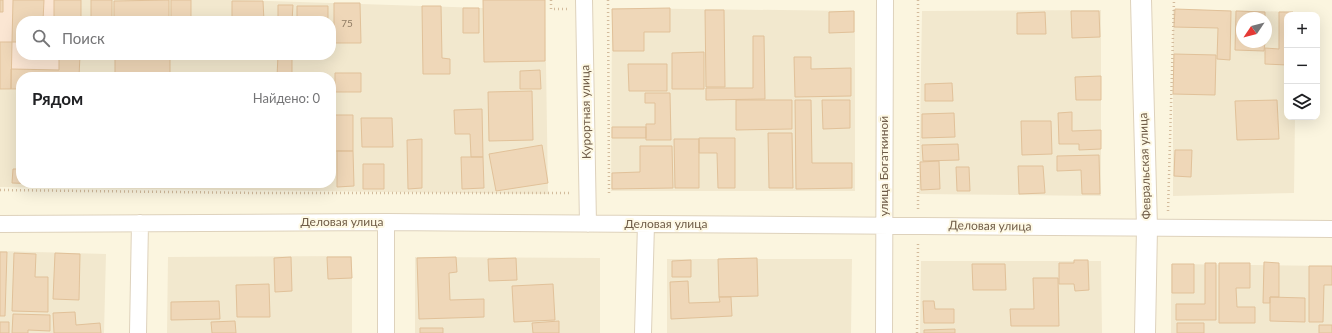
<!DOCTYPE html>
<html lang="ru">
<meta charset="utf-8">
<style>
body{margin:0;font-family:Lato,sans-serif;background:#f2f2f2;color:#202124}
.controls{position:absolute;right:12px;top:12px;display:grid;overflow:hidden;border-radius:8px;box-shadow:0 4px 16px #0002}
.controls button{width:36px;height:36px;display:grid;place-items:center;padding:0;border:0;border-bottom:1px solid #e0e0e0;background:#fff;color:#202124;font:20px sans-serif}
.compass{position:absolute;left:1236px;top:12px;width:36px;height:36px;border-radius:50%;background:#fff;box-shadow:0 4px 16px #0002;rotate:235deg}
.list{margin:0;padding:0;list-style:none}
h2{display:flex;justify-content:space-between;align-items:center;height:52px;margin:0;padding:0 16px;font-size:17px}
h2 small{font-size:13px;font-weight:400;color:#757577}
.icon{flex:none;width:22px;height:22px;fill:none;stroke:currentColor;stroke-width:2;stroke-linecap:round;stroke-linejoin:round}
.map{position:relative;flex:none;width:1332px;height:333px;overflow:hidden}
.search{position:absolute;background:#fff;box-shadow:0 4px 16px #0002;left:16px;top:16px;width:320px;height:44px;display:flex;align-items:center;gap:10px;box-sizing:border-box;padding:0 14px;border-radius:16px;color:#757577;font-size:15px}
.panel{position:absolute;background:#fff;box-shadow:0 4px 16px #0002;left:16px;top:72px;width:320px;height:116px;border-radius:16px}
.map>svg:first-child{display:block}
.residential{fill:#f2e8ce;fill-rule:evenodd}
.commercial{fill:#fbe6d3}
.building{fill:#efd7b8;stroke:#e1c199}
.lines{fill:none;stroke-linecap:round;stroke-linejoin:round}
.minor-casing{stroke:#ded2bc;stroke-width:18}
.tertiary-casing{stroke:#ded2bc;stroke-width:22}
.path{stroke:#d3bb9c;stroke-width:2.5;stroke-dasharray:1 3;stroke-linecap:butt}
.minor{stroke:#fff;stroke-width:16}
.tertiary{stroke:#fff;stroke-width:20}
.labels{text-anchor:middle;stroke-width:4;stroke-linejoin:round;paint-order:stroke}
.number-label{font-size:10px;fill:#907c64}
.street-label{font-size:12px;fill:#705d48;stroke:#fef9e5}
</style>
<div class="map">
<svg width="1332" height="333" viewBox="0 0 1332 333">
<rect width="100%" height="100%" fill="#fbf5df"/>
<path class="residential" d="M81 0H240L483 8V0H545L548 194 0 187V89L21 90V183H331V77H79L80 55H331V21H81Z
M612 8 855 11V191H611Z
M1173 9 1296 12V15H1287V117H1295L1294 193 1173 196ZM1242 18H1266V42H1242Z
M1101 10V196L919 194 922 11Z
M0 251 106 254 104 333H0Z
M352 256V333H167L168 257Z
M415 257 600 258V333H415Z
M667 259H852L851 333H667Z
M921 261H1101L1102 333H920Z
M1171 264 1332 266V333H1171Z"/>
<path class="commercial" d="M0 0H81V21H21V55H80L79 77H21V89H0Z"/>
<path class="building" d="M0 0H3V12H0Z
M13 0H44L43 21H21V42H12Z
M54 0H81V21H54Z
M91 0H112V21H91Z
M169 0V21H114V1Z
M171 0H191V21H171Z
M483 0H545V61L484 62Z
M232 1H263L264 21H232Z
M334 3H360L361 43H334Z
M278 5H293L292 21H278Z
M297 6H328V21H297Z
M422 6H441L442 58 450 59V74H423Z
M463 8H479V33H463Z
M670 8V32H644V51H613L612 9Z
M1175 9 1231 11 1230 60 1217 59 1218 28 1174 27Z
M705 10H724L725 87H706Z
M854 11V32L829 33V12Z
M1071 11H1099L1100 37 1072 38Z
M1236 11 1265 12V18H1242V42H1265L1264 51 1235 50Z
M1045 12 1046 34H1017V13Z
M1279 12H1293V15H1287V65L1265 64V48L1279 49Z
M753 36H764L765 99 706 100V88H753Z
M0 42H12L11 89H0Z
M704 52V89H672V53Z
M1174 54 1216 55 1215 95 1173 94Z
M59 55H80L79 77H21V89H11V69L59 70Z
M115 55H170V77H115Z
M278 55H292V77H277Z
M794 57H811V69L851 68V96L795 97Z
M628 64H667V91H629Z
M540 70 541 89H520V71Z
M335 73H361V92H335Z
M1101 76V100H1076L1075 77Z
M952 83 953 101H925V84Z
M532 91 533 140 489 141 488 92Z
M645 93H670L671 140H646V124H655V103H645Z
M736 100H792V129L736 130Z
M795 100H811L812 163H852V188L796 189Z
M822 100H850V128L823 129Z
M1277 100 1279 139 1237 140 1235 101Z
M482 109 483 157H471L470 134H455L454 110Z
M1072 112V131L1101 130V149L1079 150V144H1059L1058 113Z
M954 113 955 137 922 138V114Z
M331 115H353V151H331Z
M361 118H392L393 147H362Z
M1021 121H1051L1052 154 1022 155Z
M612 127H646V138H612Z
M768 133H792L793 188H769Z
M699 138H735V188H718L717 153H699Z
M422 139V188L408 189 407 140Z
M674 139H699V188H675Z
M958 144 959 160 923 161 922 145Z
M542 145 548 183 496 191 489 154Z
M640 146H672L673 188 612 189V173L640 172Z
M1175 150H1192L1191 177 1174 176Z
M337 151H353L354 186 337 187Z
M1099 155 1100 194H1082L1081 170 1057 171V156Z
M461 157H483L484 188 462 189Z
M939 161 940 189 921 190 920 162Z
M363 164H384V189H363Z
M1018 166H1043L1045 193 1019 194Z
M956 167H969L970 191H957Z
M13 169H21V183H41V184L12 183Z
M0 252H7L5 316H0Z
M14 253 36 254 35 277H48V312L12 311Z
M55 253 80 254 79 300 53 299Z
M291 257 292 291 275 292 274 258Z
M327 257H351L352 278 328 279Z
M456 257 457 272 449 273 450 300 484 299V317L419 319 417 258Z
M516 258 517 280 489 281 488 259Z
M757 258 758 296 719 297 718 259Z
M691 260V277H672V261Z
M1074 260H1088L1089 290 1075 291 1074 284H1059V263H1074Z
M1264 262 1279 263V297H1270V303H1263Z
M1205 263H1216V320H1176V304H1205Z
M1219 263H1250V288H1236L1237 307H1255V323H1219Z
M972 264H1005L1006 290H973Z
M1172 264H1194V293H1172Z
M1309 266H1332V285H1324L1323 322H1309Z
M1033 278H1058L1059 326H1011L1010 309H1034Z
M688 281 689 303 720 302 719 297H731L732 316 671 319 670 282Z
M269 284 270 317H237L236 285Z
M553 284 555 320 514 322 512 286Z
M1270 297 1305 298V322L1270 321Z
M219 301 220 319 171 320V302Z
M923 301H934L935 309H954V323H924Z
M75 312 76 325 100 323 101 333H54L53 313Z
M13 314 50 315V331L28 330V333H12Z
M235 321 236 333H212L211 322Z
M559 321V333H533L532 323Z
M0 322H9V333H0Z
M1177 323H1204V333H1177Z
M1319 325H1332V333H1319Z
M420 328H443V333H420Z
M955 329V333H924V330Z"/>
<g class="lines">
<g class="minor-casing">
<path id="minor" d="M584 0 588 224
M0 224 386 222 1332 229
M138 333 140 223
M386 333V222
M643 333 646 224
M884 333 885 0"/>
</g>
<g class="tertiary-casing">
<path id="tertiary" d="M1141 0 1147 228 1145 333"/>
</g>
<path class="path" d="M551 0V9H568
M608 0 609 193
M0 190 258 193H570
M918 209V0
M1168 211 1174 0
M917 333 918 244"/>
<use href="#minor" class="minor"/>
<use href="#tertiary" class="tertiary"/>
</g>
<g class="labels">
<g class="number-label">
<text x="347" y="27">75</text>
</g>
<g class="street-label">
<text transform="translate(586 112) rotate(-91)" y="4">Курортная улица</text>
<text transform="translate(884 166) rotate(-90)" y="4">улица Богаткиной</text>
<text transform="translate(1145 166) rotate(-92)" y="4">Февральская улица</text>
<text x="342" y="226">Деловая улица</text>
<text x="666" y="228">Деловая улица</text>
<text transform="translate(990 226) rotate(1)" y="4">Деловая улица</text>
</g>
</g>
</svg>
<div class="controls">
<button>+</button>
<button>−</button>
<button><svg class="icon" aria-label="layers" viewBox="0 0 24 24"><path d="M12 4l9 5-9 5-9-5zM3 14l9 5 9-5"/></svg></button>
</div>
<svg class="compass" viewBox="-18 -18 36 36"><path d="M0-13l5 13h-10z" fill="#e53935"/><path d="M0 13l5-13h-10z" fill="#757577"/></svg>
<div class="search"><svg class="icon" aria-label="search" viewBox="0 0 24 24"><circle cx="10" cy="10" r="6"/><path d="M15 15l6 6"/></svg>Поиск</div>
<section class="panel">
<h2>Рядом<small>Найдено: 0</small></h2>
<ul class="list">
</ul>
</section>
</div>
